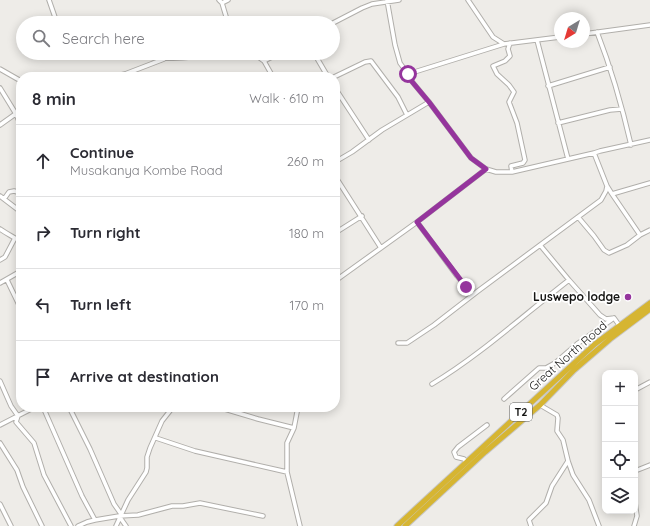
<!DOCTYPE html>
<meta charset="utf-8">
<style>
body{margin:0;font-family:Quicksand,sans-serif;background:#f2f2f3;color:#2b2b33}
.controls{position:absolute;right:12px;bottom:12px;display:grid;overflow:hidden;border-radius:8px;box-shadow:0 2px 10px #0003}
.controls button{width:36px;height:36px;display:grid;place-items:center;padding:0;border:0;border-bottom:1px solid #e1e1e2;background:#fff;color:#2b2b33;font:20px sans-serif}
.compass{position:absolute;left:554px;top:12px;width:36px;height:36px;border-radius:50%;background:#fff;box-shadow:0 2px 10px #0003;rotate:218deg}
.stop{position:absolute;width:12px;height:12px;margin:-9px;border:3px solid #95359d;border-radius:50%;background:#fff}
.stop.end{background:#95359d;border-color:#fff;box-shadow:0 1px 4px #0008}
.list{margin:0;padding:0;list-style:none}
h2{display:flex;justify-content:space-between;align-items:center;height:52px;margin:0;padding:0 16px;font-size:17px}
h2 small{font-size:13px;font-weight:400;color:#7c7c81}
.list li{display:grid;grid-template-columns:26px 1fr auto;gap:12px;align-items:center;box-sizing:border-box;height:72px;padding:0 16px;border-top:1px solid #e1e1e2}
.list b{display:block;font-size:15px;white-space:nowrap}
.list p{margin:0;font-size:13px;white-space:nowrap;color:#7c7c81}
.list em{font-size:13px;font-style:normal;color:#7c7c81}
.icon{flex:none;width:22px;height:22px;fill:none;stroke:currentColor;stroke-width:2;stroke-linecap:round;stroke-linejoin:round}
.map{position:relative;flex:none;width:650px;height:526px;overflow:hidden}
.search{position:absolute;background:#fff;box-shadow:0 2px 10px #0003;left:16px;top:16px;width:324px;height:44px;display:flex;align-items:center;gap:10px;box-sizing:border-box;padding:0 14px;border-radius:22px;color:#7c7c81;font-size:15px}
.panel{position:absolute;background:#fff;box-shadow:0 2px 10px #0003;left:16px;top:72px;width:324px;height:340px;border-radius:16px}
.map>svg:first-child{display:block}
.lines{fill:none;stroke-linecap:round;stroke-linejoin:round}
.minor-casing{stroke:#b1afab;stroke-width:5.5}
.highway-casing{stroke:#c7c7c6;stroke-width:7}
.minor{stroke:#fff;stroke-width:3.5}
.highway{stroke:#d6b532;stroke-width:5}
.route{stroke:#95359d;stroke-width:5}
.poi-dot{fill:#95359d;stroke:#fff;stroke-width:1.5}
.labels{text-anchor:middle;stroke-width:3.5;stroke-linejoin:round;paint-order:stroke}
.shield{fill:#fff;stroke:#5b5b5a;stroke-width:1}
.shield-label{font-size:11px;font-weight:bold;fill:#151513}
.poi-label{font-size:12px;font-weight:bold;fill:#151513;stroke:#fff;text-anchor:end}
.street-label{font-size:12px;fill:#151513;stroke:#fff}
</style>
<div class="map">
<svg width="650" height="526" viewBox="0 0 650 526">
<rect width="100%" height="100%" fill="#eeece8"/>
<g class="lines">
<g class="minor-casing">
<path id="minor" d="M49 0 57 23
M219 0 222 3 228 23
M387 0 395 45 400 63 408 74 409 78 429 102 471 158 486 169 496 172H512L594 153 600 151 650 140
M468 0 493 37 504 44 560 37
M222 3 228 0
M333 23 362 8 372 4 399 0
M597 32C611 68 622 106 631 145
M584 34 650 25
M537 40 568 159
M510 43 508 49 510 56 505 61 493 66 497 74 509 85 514 92 509 102 517 123 525 160 523 163 511 166 512 172
M134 53C155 62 191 58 214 53
M253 53 264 61 273 77
M314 53 328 77
M264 61 280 53
M0 69 21 81
M408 74 504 44
M113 77 125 74 164 59
M334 77 365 62 371 61 398 97 407 115
M548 86 610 67
M0 88 16 114 21 126
M335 88 369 140
M558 123 610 110 622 109
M0 125 21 110
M335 162 352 152 382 130 429 102
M335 176 381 248
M607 186 612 194 650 183
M612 194 640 235
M0 196 21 212
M4 199 9 192 14 191 21 193
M578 217 594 236 604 250 609 253 627 245 640 235 650 230
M417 222 457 276 473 294
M0 229C7 234 14 237 21 242
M335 233 362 216
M540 245 569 280 600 315 606 319 614 318 619 325
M0 260 5 257 15 238
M7 280 21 309
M335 281 417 222 486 169
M0 283 21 271
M398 343H407L434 325 478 291 601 200 606 191 607 186 594 153
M0 381 11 406 18 416 16 422 34 443 44 475 71 526
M432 384C479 356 525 314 569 280
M635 390 650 382
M504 399 539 368H546L555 363 577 344 614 318
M540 405 557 415 558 418 557 431 563 440 568 461 573 475 589 500 599 526
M43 407 82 496 95 520
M69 407 90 449 114 504 121 514
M218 407 258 419 294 428
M298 407 294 428 287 443V472L300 526
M0 425 35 407
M156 438 195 451 287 472
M0 443 17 470 23 487 42 526
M466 462 464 459 456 457 454 452 458 447 487 425
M635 471 650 465
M0 504 11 526
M119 516 126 526
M78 526 87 522 95 520 119 516 138 515 172 506H183L200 503 263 516
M116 526 128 500 146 472 147 468V457L150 448 162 421 173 407
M531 526 529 520 546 503 552 486 568 461
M634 526 637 516 635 502"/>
</g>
<g class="highway-casing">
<path id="highway" d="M397 526 595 344 650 303
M405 526 485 452 540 405 574 370 610 339 650 309"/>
</g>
<use href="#minor" class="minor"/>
<use href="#highway" class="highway"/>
</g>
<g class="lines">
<path class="route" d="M408 74 409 78 429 102 471 158 486 169 417 222 466 287"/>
</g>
<circle class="poi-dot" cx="628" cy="297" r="4"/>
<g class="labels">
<rect class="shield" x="510" y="403" width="22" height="18" rx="3"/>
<g class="shield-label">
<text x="521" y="416">T2</text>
</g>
<g class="poi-label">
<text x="620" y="301">Luswepo lodge</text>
</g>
<g class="street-label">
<text transform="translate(568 356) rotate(-41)" y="4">Great North Road</text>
</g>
</g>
</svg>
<div class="controls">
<button>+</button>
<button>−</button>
<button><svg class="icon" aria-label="locate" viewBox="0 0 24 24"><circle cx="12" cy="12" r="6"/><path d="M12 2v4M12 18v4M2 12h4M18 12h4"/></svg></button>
<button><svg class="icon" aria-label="layers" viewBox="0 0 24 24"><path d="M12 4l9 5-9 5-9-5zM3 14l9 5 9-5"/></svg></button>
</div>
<svg class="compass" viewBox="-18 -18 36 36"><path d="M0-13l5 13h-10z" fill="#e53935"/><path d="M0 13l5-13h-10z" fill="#7c7c81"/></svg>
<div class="stop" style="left:408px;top:74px"></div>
<div class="stop end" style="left:466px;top:287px"></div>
<div class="search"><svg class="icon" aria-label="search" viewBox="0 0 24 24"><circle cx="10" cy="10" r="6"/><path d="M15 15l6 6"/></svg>Search here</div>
<section class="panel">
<h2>8 min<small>Walk · 610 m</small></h2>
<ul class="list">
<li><svg class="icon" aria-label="ahead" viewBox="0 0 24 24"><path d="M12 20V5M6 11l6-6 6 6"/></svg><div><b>Continue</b><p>Musakanya Kombe Road</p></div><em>260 m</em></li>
<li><svg class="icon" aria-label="right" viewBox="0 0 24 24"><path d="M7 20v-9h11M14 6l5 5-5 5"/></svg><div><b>Turn right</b></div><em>180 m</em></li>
<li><svg class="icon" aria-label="left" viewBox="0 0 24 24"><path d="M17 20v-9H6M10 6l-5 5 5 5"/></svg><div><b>Turn left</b></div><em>170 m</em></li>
<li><svg class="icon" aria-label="arrive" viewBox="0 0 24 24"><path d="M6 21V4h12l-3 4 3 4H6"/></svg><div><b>Arrive at destination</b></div></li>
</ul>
</section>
</div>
